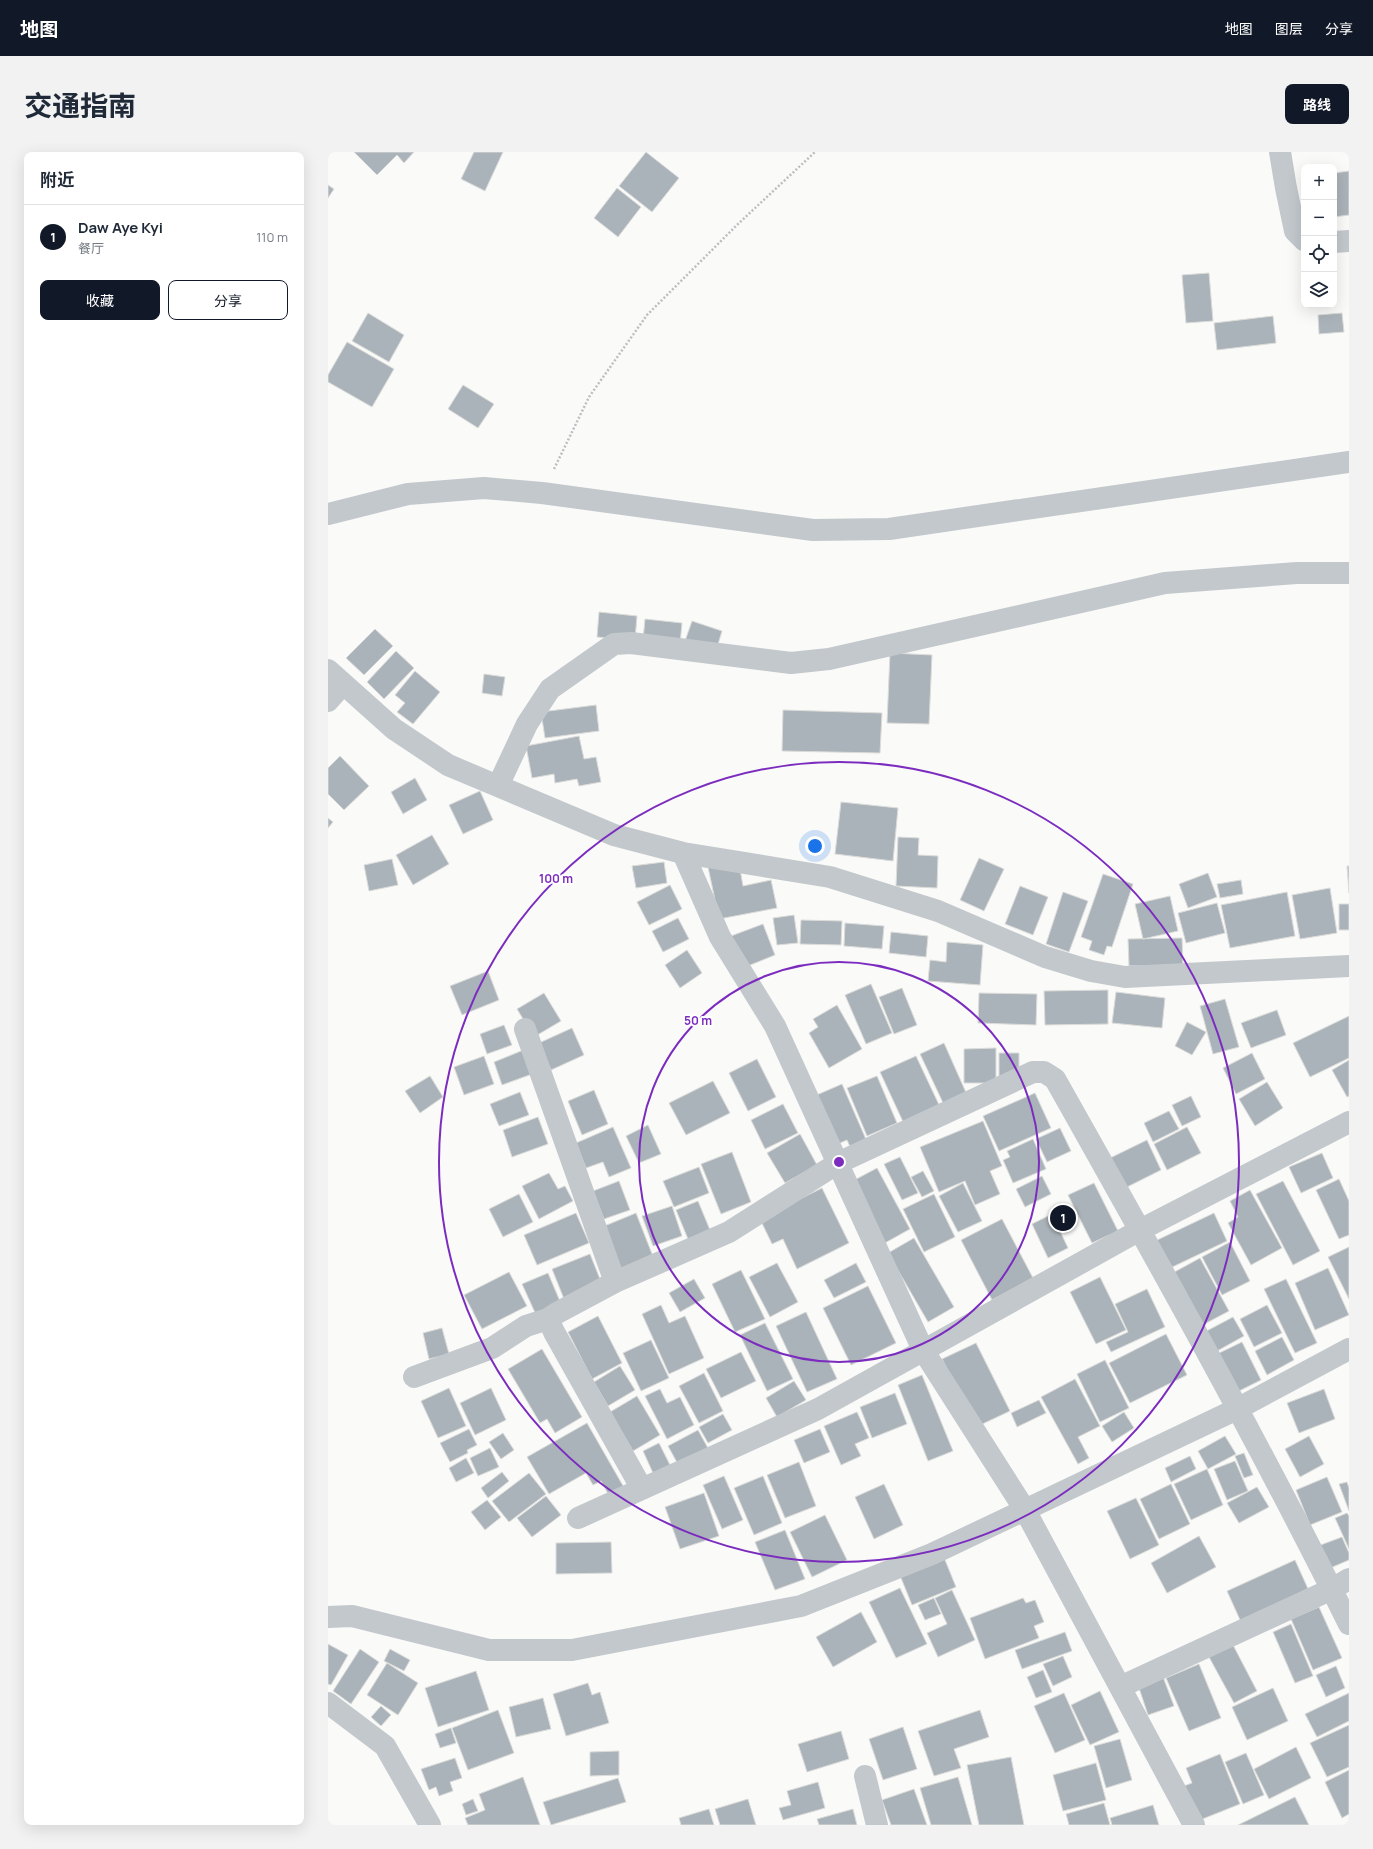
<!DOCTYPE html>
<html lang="zh">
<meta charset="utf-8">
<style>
body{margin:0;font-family:Manrope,"Noto Sans SC",sans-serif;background:#f2f2f3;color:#1f2937}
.controls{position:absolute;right:12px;top:12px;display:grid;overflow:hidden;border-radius:8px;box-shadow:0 4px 16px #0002}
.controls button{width:36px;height:36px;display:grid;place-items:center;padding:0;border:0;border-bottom:1px solid #e0e1e3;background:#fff;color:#1f2937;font:20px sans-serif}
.you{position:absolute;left:487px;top:694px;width:14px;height:14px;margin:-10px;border:3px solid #fff;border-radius:50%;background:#1a73e8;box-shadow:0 0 0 6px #1a73e833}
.badge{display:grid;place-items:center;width:26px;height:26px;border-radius:50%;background:#111827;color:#fff;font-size:13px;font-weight:700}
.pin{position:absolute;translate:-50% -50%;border:2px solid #fff;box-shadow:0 1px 4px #0006}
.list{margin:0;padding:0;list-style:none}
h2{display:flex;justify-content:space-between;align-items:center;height:52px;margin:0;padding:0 16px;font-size:17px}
h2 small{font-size:13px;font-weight:400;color:#747a83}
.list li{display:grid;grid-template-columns:26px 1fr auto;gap:12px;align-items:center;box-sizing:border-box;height:64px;padding:0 16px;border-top:1px solid #e0e1e3}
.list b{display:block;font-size:15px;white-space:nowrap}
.list p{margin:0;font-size:13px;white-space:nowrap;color:#747a83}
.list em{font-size:13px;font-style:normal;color:#747a83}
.actions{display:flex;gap:8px;padding:12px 16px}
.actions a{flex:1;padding:9px 0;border:1px solid #111827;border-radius:8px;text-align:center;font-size:14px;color:#111827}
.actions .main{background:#111827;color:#fff}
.icon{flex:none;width:22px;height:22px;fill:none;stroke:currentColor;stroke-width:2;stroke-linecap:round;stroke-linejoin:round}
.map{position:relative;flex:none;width:1021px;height:1673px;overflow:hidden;border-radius:8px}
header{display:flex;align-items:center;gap:24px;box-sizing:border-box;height:56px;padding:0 20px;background:#111827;color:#fff}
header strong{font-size:19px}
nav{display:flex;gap:22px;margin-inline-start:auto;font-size:14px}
.intro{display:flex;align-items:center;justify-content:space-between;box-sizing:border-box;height:96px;padding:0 24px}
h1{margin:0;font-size:28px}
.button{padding:10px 18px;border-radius:8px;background:#111827;color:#fff;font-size:14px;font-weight:700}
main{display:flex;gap:24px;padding:0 24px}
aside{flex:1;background:#fff;border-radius:8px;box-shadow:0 4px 16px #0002}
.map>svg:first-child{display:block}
.building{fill:#aab3b9;stroke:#dcdcda}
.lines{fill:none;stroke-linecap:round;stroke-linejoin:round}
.path{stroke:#bbbfc2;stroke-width:2.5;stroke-dasharray:2 2;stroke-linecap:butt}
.minor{stroke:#c3c8cc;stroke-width:22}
.ring{fill:none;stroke:#7b2cbf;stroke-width:2}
.centre{fill:#7b2cbf;stroke:#fff;stroke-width:2}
.ring-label{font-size:12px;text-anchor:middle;font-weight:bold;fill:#7b2cbf;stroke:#fff;stroke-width:4;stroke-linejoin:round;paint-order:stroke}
</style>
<header>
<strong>地图</strong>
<nav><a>地图</a><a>图层</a><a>分享</a></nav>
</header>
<div class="intro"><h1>交通指南</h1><a class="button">路线</a></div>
<main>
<aside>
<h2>附近<small></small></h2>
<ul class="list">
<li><span class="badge">1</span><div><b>Daw Aye Kyi</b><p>餐厅</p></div><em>110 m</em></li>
</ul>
<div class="actions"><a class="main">收藏</a><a>分享</a></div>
</aside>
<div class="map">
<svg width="1021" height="1673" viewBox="0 0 1021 1673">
<rect width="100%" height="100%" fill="#fafaf8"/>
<path class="building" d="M26 0H86L76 11 69 3 49 23Z
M146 0H175L157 39 133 27Z
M318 0 351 26 324 60 291 34Z
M1021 19V63L1006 65V21Z
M0 33 6 37 0 46Z
M289 36 313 55 290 85 266 66Z
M881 121 885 169 858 171 854 123Z
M40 161 76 183 61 210 24 189Z
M1014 161 1016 180 991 182 990 163Z
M945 164 948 191 889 198 886 171Z
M19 190 66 217 44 255 0 230V223Z
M135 233 166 252 150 276 120 257Z
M271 460 309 464 307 488 269 485Z
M317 467 354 471 352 492 315 488Z
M364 469 394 479 388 499 357 489Z
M47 477 65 494 36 523 18 506Z
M68 499 86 516 56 547 39 530Z
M562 501 604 503 601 572 559 571Z
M87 519 112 540 85 572 69 560 77 551 67 543Z
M156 522 177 525 174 544 154 541Z
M268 553 271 579 217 586 213 560Z
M455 558 554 561 552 601 454 599Z
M251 584 256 607 268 605 273 630 251 634 249 627 227 631 226 622 204 626 198 594Z
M12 604 41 634 16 658 0 642V616Z
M87 626 99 648 75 662 63 640Z
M152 639 165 668 135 682 121 653Z
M513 650 570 656 565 709 507 702Z
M0 666 5 670 0 676Z
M104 683 121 712 85 733 68 703Z
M570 685 591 686 590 703 610 704 609 736 568 734Z
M651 706 676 717 656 759 632 748Z
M64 707 70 733 41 739 36 713Z
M336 710 339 731 308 736 304 714Z
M1019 714H1021V741Z
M380 715 412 717 415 734 443 728 449 756 391 767Z
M880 721 889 745 860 756 851 732Z
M775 722 805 732 784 795 779 794 776 803 761 798 764 789 753 785Z
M913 728 915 742 892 746 889 732Z
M342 733 354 757 321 773 309 750Z
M692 734 720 745 705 783 677 772Z
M1002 736 1009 781 972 787 964 743Z
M735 740 760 749 741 800 718 792Z
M959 740 967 784 902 796 893 753Z
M842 744 850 779 815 787 807 752Z
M889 751 897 781 858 791 850 761Z
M1011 752H1021V778H1011Z
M466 763 470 791 449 793 445 766Z
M350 766 361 787 335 800 324 779Z
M473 768 514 769 513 793 472 792Z
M517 771 556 774 554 797 516 794Z
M435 772 447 803 415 816 403 784Z
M563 780 600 784 598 805 561 801Z
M854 786 855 813 801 814 800 787Z
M619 790 655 793 652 833 600 829 602 808 618 810Z
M359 798 374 821 352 836 337 813Z
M160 819 171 848 134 863 122 834Z
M543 832 564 881 538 892 517 843Z
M574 836 589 873 566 882 551 845Z
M780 838V872L717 873 716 839Z
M788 840 837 846 834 876 784 871Z
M216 841 233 869 206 885 189 857Z
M651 841 709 842 708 873 650 871Z
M897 847 911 895 885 902 872 854Z
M509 853 534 897 501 916 481 881 490 875 485 867Z
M949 858 958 883 923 896 913 871Z
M1021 864V906L982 925 965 891Z
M859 870 878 880 864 903 847 894Z
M176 873 184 893 159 902 152 882Z
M244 876 256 903 223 918 211 891Z
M616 891 640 945 617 955 592 902Z
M668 896V931H636V897Z
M198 897 207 921 174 933 166 910Z
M671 901H691V925H671Z
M924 901 937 927 908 942 895 916Z
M156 904 166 932 136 943 126 915Z
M588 904 613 957 577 974 552 920Z
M429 907 448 945 420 959 401 921Z
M1021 908V944L1019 945 1004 918Z
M102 924 115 945 92 961 77 939Z
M549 924 569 971 539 984 519 936Z
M385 929 402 961 358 983 341 951Z
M939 930 955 956 927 974 911 947Z
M514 932 540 992 524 999 519 988 505 994 484 945Z
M266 938 280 972 254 983 240 949Z
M192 940 201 963 171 974 162 952Z
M707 941 723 976 671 999 655 964Z
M863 944 873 965 854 974 844 953Z
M455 952 470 981 437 997 423 968Z
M841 959 851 977 825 990 816 971Z
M210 965 220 992 184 1005 175 978Z
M655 969 674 1014 662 1019 672 1042 647 1053 637 1029 611 1040 592 995Z
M320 973 333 1002 311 1011 298 984Z
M285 975 303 1016 281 1025 275 1010 258 1016 248 991Z
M859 975 873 1001 839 1018 826 992Z
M732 976 743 999 719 1010 708 987Z
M472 982 489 1013 457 1031 439 1001Z
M705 987 718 1017 685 1031 675 1008 682 1005 679 999Z
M819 988 833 1018 793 1038 778 1008Z
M404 1000 423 1050 393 1062 373 1012Z
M994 1001 1005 1026 973 1041 961 1015Z
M572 1005 590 1041 574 1048 556 1012Z
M371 1015 381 1041 346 1055 335 1029Z
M549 1016 582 1077 555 1092 521 1031Z
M595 1019 606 1039 594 1045 583 1025Z
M221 1021 230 1037 237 1034 245 1049 211 1067 194 1034Z
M714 1024 723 1042 697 1055 688 1037Z
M1011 1027 1021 1049V1083L1011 1087 988 1038Z
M291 1029 302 1058 276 1067 265 1039Z
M955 1029 992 1099 965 1113 928 1042Z
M635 1031 654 1069 630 1080 611 1044Z
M766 1031 790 1079 764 1091 740 1043Z
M494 1036 521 1091 469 1117 455 1087 444 1092 432 1067Z
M922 1038 954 1096 923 1113 900 1071 910 1065 902 1049Z
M191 1042 205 1070 175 1085 161 1057Z
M606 1042 627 1085 596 1100 575 1057Z
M370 1049 382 1078 360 1087 348 1058Z
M344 1054 354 1084 325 1094 314 1064Z
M248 1061 261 1091 209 1113 196 1083Z
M308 1061 326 1107 292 1120 274 1075Z
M886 1061 899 1089 838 1118 825 1090Z
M724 1062 740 1096 720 1106 704 1072Z
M674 1067 705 1126 664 1148 633 1088Z
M586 1086 626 1155 600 1170 560 1101Z
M902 1090 922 1129 894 1143 874 1105Z
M1021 1095V1147L1000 1105Z
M262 1102 274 1132 236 1147 224 1117Z
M872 1106 901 1159 869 1176 841 1123Z
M449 1111 470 1150 442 1165 421 1125Z
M528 1111 538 1130 506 1146 496 1128Z
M1000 1116 1021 1163 987 1178 967 1131Z
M413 1118 437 1167 407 1180 384 1132Z
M181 1120 199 1154 154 1177 136 1143Z
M220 1121 234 1154 209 1165 194 1132Z
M772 1125 798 1178 768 1192 742 1140Z
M366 1127 377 1146 352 1160 341 1141Z
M958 1127 989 1191 967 1201 936 1137Z
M540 1134 568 1191 523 1213 495 1156Z
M819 1137 837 1175 783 1200 778 1190 800 1180 787 1152Z
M333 1153 341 1171 357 1164 376 1206 341 1222 314 1162Z
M939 1153 954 1181 926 1195 912 1167Z
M478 1160 509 1227 479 1240 448 1174Z
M270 1164 294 1211 264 1227 240 1180Z
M905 1165 916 1184 882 1203 871 1183Z
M437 1171 465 1227 439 1239 412 1183Z
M114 1176 121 1202 101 1207 95 1181Z
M838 1182 859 1223 802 1251 781 1211Z
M954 1185 966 1208 939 1223 927 1199Z
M323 1188 341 1226 313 1239 295 1201Z
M914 1190 933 1228 907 1241 887 1203Z
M648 1191 682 1259 648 1275 614 1207Z
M214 1197 254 1265 227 1281 219 1267 212 1271 180 1217Z
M413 1200 428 1229 393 1246 378 1217Z
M777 1208 801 1256 772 1270 749 1222Z
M292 1214 307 1238 280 1254 266 1230Z
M376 1221 395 1259 371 1271 351 1234Z
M594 1223 625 1299 600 1309 570 1233Z
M747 1227 772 1274 750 1285 761 1306 750 1312 713 1245Z
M466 1229 478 1248 449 1265 438 1246Z
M121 1236 138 1274 110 1286 93 1249Z
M163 1236 178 1268 147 1283 132 1251Z
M332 1237 339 1251 352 1245 366 1273 339 1287 317 1244Z
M996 1237 1007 1267 971 1281 959 1251Z
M567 1241 579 1272 544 1286 532 1255Z
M309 1244 332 1283 305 1299 282 1260Z
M711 1248 718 1261 689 1275 683 1261Z
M529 1260 541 1286 527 1292 533 1304 513 1313 496 1274Z
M796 1260 806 1276 784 1290 774 1274Z
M395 1262 404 1278 380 1291 371 1275Z
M259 1271 298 1339 283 1347 273 1329 265 1333 258 1321 221 1342 199 1305Z
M141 1277 149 1293 139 1298 140 1301 122 1310 112 1291Z
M492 1277 502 1300 476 1311 466 1288Z
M370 1278 381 1298 351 1314 340 1294Z
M175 1281 186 1298 173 1307 161 1290Z
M897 1284 908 1302 880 1317 870 1299Z
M981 1284 996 1312 972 1325 957 1297Z
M331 1291 342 1313 325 1321 315 1299Z
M162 1296 171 1315 150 1324 142 1306Z
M916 1301 925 1323 916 1326 907 1304Z
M862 1304 868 1317 843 1330 837 1316Z
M138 1306 146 1321 128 1330 121 1316Z
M907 1309 920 1339 899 1348 886 1317Z
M471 1310 488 1354 457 1366 439 1323Z
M879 1317 895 1353 863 1368 846 1332Z
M174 1320 181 1329 160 1346 153 1336Z
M201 1321 218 1342 181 1370 164 1349Z
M396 1324 415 1368 394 1377 375 1333Z
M435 1324 454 1371 426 1383 406 1336Z
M999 1325 1014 1360 982 1373 968 1338Z
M1019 1330 1021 1336V1359L1011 1332Z
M556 1332 575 1373 546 1387 527 1345Z
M843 1332 862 1372 831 1387 812 1347Z
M929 1335 941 1355 911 1371 899 1351Z
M376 1341 391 1384 352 1397 337 1355Z
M218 1344 233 1363 204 1385 189 1366Z
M808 1346 831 1393 802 1407 779 1359Z
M159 1348 173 1365 157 1378 143 1360Z
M1019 1361 1021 1364V1397L1007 1366Z
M497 1363 519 1408 484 1425 462 1380Z
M457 1378 477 1427 447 1438 427 1390Z
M871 1384 888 1415 839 1441 823 1411Z
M1014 1385 1021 1401V1408L1000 1417 990 1394Z
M283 1390 284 1421 228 1422V1391Z
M615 1403 628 1435 584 1453 571 1421Z
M967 1408 981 1439 913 1470 899 1439Z
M572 1436 599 1492 568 1506 541 1450Z
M624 1438 647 1488 610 1505 599 1481 619 1472 607 1446Z
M606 1446 613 1462 597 1468 590 1453Z
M695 1446 698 1451 707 1448 716 1470 706 1474 711 1486 657 1507 642 1466Z
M991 1455 1014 1506 985 1518 963 1467Z
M533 1460 549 1490 505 1515 488 1485Z
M963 1472 985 1524 967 1531 945 1480Z
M737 1480 744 1499 694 1517 687 1498Z
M0 1492 20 1503 3 1533 0 1532Z
M905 1493 929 1539 906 1551 881 1505Z
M32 1497 51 1510 23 1552 5 1539Z
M62 1497 82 1508 76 1519 56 1509Z
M735 1504 744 1525 725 1534 715 1512Z
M59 1511 90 1531 70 1563 39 1543Z
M871 1512 893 1566 861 1579 838 1526Z
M1008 1514 1017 1536 998 1545 988 1523Z
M715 1518 724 1540 708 1546 699 1525Z
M148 1519 161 1558 110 1575 97 1536Z
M834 1522 846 1554 820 1563 809 1530Z
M260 1531 264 1543 272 1540 281 1571 238 1584 225 1542Z
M945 1536 960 1569 919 1588 904 1555Z
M772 1539 791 1580 762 1593 743 1553Z
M736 1541 757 1588 727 1601 706 1554Z
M1021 1541V1569L989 1585 977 1562Z
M215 1546 223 1577 188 1585 181 1555Z
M53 1554 63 1563 53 1574 43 1565Z
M170 1558 186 1601 140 1618 124 1576Z
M652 1558 661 1585 626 1597 633 1616 606 1624 590 1579Z
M1021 1573V1615L999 1625 982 1591Z
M575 1575 589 1617 555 1628 541 1587Z
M123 1576 128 1591 112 1596 107 1582Z
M513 1579 521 1607 479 1620 470 1592Z
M792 1587 804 1628 778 1636 766 1594Z
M968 1595 983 1626 941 1647 926 1617Z
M291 1599V1623L262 1624V1600Z
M918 1601 936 1643 915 1652 897 1610Z
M892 1602 912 1652 867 1670 853 1635 864 1631 858 1616Z
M683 1605 696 1673H651L639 1613Z
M127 1606 134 1626 122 1630 125 1639 111 1644 108 1635 101 1638 93 1617Z
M768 1611 778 1648 735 1659 725 1623Z
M1021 1618V1662L1014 1666 997 1630Z
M195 1625 212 1673H140L137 1666 157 1658 151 1642Z
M630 1625 644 1673H603L592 1636Z
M290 1626 298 1650 223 1673 215 1650Z
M490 1630 497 1656 455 1668 451 1656 463 1653 459 1639Z
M586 1637 599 1673H563L554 1648Z
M967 1645 981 1673H910Z
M145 1647 150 1659 138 1663 134 1652Z
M420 1647 428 1673H392L387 1657Z
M776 1651 782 1673H741L738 1662Z
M825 1653 831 1673H784L782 1666Z
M381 1657 386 1673H353L351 1666Z
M525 1657 529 1673H491L489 1667Z"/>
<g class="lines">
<path class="path" d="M226 317 261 245 319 163 410 72 487 0"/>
<path class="minor" d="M952 0 958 36 967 79 976 88
M1006 90 1021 89
M0 362 80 342 156 336 214 341 485 378 561 377 1021 310
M0 518 66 577 120 613 286 683 355 701 502 725 610 759 717 805 763 819 797 825 1021 814
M0 549 15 532
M170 634 199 572 222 537 286 492 303 491 463 511 501 507 837 431 969 421H1021
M355 701 392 785 447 874 595 1198 697 1358 866 1673
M197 877 287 1130
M86 1225 164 1196 198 1174 220 1167
M314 1337 226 1180 220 1167 229 1161 287 1130 401 1080 510 1011 705 920H716L727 927C828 1106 929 1287 1021 1472
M250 1366 490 1257 812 1078 1021 970
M0 1465 24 1464 161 1498H244L473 1454 604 1402 909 1257 1021 1197
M792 1535 1004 1437 1021 1427
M0 1551 57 1594 102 1673
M537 1624 549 1673"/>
</g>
<g class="ring">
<circle cx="511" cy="1010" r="200"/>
<circle cx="511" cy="1010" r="400"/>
</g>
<circle cx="511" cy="1010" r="6" class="centre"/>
<g class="ring-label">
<text x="228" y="731">100 m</text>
<text x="370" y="873">50 m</text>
</g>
</svg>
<div class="controls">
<button>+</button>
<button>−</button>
<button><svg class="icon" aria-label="locate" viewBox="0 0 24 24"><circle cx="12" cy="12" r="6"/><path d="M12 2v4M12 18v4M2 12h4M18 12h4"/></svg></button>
<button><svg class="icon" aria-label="layers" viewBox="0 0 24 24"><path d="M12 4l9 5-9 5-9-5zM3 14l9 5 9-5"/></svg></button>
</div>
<div class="you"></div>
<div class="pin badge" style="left:735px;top:1066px">1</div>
</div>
</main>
